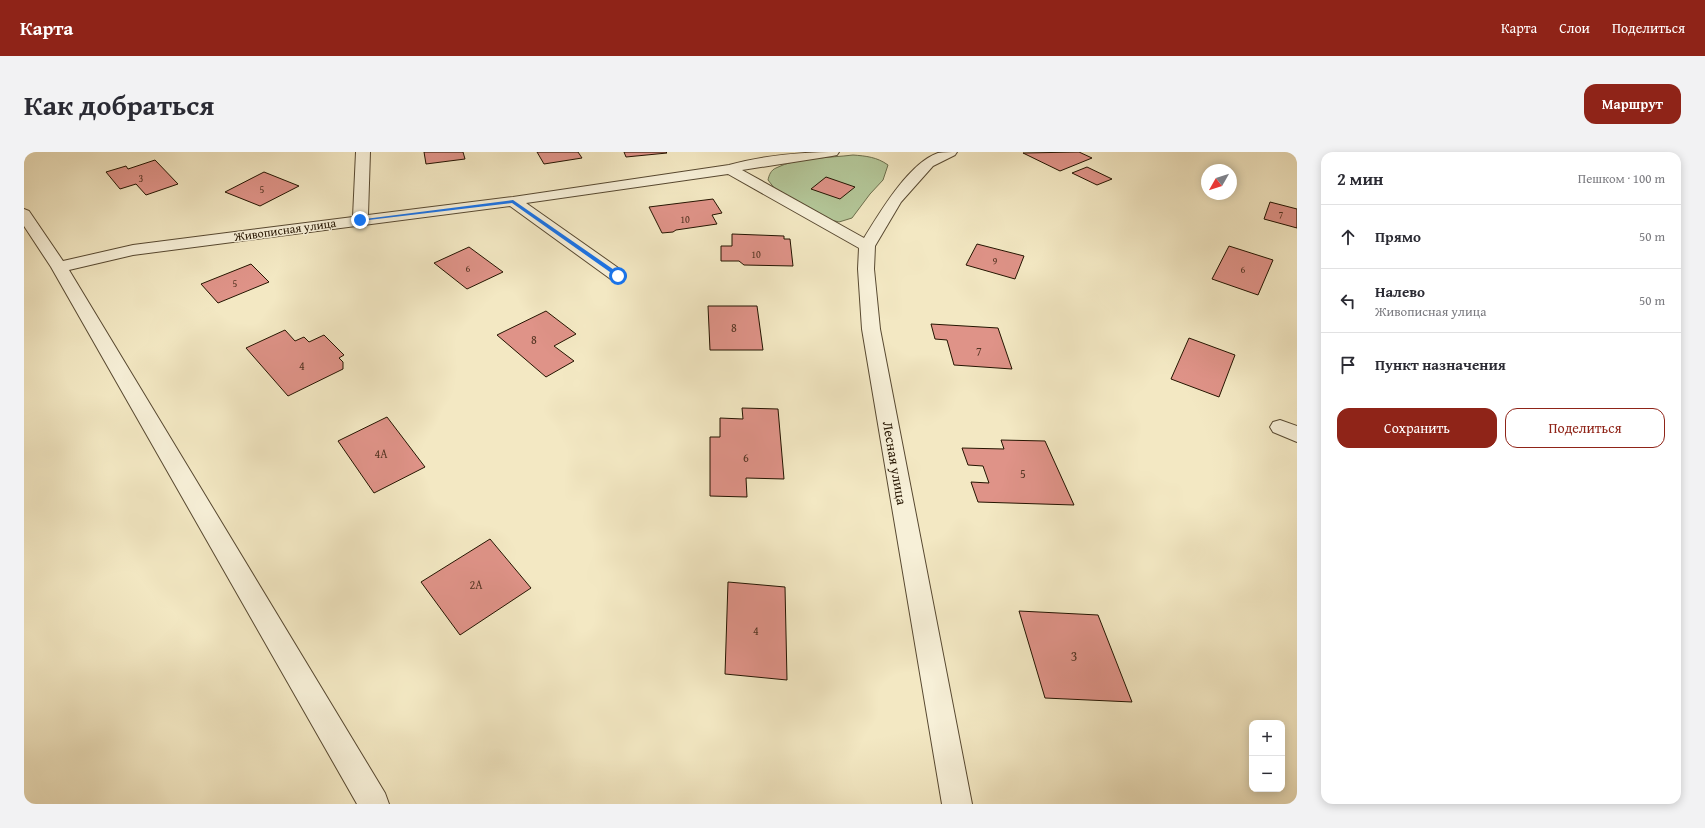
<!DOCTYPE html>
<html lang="ru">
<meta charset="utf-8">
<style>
body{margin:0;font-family:"Gentium Book Plus",serif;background:#f2f2f3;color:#2b2b33}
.controls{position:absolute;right:12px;bottom:12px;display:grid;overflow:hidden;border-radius:8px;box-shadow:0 2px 10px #0003}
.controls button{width:36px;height:36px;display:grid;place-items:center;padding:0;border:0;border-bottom:1px solid #e1e1e2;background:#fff;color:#2b2b33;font:20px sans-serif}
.compass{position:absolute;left:1177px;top:12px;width:36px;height:36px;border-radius:50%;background:#fff;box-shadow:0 2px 10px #0003;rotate:231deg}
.stop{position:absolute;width:12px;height:12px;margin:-9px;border:3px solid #1a73e8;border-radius:50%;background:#fff}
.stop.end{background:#1a73e8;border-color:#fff;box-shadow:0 1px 4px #0008}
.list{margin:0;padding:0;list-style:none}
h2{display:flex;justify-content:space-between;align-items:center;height:52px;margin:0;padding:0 16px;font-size:17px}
h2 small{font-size:13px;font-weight:400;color:#7c7c81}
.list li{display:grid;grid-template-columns:26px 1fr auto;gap:12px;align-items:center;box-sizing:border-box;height:64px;padding:0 16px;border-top:1px solid #e1e1e2}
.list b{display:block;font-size:15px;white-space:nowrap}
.list p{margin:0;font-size:13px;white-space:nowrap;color:#7c7c81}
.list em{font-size:13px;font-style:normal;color:#7c7c81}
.actions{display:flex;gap:8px;padding:12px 16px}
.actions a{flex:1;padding:9px 0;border:1px solid #8f2418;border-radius:12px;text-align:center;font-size:14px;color:#8f2418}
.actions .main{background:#8f2418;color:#fff}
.icon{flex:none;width:22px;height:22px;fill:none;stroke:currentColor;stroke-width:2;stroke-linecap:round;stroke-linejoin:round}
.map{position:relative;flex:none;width:1273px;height:652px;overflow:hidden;border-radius:12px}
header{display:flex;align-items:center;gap:24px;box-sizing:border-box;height:56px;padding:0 20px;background:#8f2418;color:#fff}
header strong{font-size:19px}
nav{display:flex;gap:22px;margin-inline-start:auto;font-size:14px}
.intro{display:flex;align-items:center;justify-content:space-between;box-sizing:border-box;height:96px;padding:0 24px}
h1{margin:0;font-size:28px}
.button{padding:10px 18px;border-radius:12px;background:#8f2418;color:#fff;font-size:14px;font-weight:700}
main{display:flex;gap:24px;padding:0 24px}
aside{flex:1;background:#fff;border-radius:12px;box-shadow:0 2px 10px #0003}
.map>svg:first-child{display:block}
.green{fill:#b4c799;stroke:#6c6e4c}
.building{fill:#df9388;stroke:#241400}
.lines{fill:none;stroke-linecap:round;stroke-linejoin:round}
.street-casing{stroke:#584931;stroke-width:2}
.street{fill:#f7f0d8;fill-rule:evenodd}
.route{fill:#1a73e8}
.labels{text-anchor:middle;stroke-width:3;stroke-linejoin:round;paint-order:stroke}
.far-number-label{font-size:10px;fill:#533422}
.far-street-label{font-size:12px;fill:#241400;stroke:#f7f0d8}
.number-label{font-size:12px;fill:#533422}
.street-label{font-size:14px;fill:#241400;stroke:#f7f0d8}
.near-number-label{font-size:14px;fill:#533422}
</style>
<header>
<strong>Карта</strong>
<nav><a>Карта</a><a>Слои</a><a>Поделиться</a></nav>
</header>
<div class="intro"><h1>Как добраться</h1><a class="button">Маршрут</a></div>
<main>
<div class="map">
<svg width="1273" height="652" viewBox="0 0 1273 652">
<rect width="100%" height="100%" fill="#f3e8c3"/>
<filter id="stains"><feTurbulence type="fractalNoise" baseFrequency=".005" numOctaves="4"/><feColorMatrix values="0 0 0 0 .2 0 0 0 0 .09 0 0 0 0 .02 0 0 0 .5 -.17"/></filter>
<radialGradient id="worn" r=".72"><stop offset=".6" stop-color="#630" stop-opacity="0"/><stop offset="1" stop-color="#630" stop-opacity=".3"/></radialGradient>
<path class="green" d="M829 3C842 4 853 5 864 13L859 28 846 42 828 66 815 70 803 67 751 37 744 28C745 23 747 18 752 16 773 5 806 6 829 3Z"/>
<path class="building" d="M400 0H439L441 7 402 12Z
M513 0H554L558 6 520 12Z
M600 0H642L643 1 602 5Z
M1055 0 1068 6 1036 19 999 1Z
M131 8 154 32 122 43 112 32 96 37 82 20 102 14 104 17Z
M1063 15 1088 27 1073 33 1048 21Z
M240 20 275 34 236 54 201 40Z
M802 25 831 35 816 47 787 37Z
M689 47 698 61 688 63 693 72 652 78 649 80 638 81 625 55Z
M1246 50 1273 57V76L1240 67Z
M708 82 760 84V87H766L769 114 720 113 715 109H697V94H708Z
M953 92 1000 104 991 127 942 113Z
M1205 94 1249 108 1234 143 1188 127Z
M445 95 479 120 443 137 410 111Z
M227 112 245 130 194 151 177 132Z
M684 154H733L739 198H686Z
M522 159 552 182 530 194 550 209 522 225 473 183Z
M907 172 974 176 988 217 930 213 923 188 911 187Z
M261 178 271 189 280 185 285 190 300 183 320 203 315 206 319 210V217L264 244 222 196Z
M1165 186 1211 203 1195 245 1147 227Z
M718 256 754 257 760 327 722 326 723 345 686 344V285H696V266L719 267Z
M363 265 401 315 350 341 314 289Z
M977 288 1021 289 1050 353 954 350 947 330 965 331 959 314 944 313 938 296 980 297Z
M466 387 507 436 436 483 397 430Z
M704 430 761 435 763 528 701 522Z
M995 459 1074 463 1108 550 1021 546Z"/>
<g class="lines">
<g class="street-casing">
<path id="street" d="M332 0H346L344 63 489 45 705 13C741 3 778 0 815 0L813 3 808 4 718 18 840 86C856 60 885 11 914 1 920 0 927 0 933 0L931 3 909 14 877 50 851 94 850 117 856 177 948 652H918L838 177 834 117 835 96 704 22 502 51 600 120 602 124 600 128 594 129 588 128 486 54 109 103 45 118 361 641 365 652H333L27 115 0 74V57L5 59 39 109 109 93 329 65Z
M1256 268 1273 274V290L1249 280 1246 275 1249 270Z"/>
</g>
<use href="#street" class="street"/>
</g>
<path class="route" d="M489 48 596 122V125H593L488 51 336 69 333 68Z"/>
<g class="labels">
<g class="far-number-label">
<text x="117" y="30">3</text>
<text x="238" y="41">5</text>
<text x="1257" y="66">7</text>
<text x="661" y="71">10</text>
<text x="732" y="106">10</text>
<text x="971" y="113">9</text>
<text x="444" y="120">6</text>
<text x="1219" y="121">6</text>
<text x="211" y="135">5</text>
</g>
<g class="far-street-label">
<text transform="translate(261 78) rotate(-8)" y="4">Живописная улица</text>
</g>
<g class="number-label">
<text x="710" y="180">8</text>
<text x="510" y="192">8</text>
<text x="955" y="204">7</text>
<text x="278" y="218">4</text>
<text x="357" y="306">4А</text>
<text x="722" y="310">6</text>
<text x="999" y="326">5</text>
<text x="452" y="437">2А</text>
<text x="732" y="483">4</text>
</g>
<g class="street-label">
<text transform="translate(871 311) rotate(80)" y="5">Лесная улица</text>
</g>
<g class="near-number-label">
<text x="1050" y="509">3</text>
</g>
</g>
<rect width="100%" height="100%" filter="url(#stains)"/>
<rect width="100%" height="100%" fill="url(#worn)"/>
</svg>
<div class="controls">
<button>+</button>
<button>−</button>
</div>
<svg class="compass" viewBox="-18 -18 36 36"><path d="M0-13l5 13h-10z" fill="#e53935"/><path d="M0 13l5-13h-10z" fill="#7c7c81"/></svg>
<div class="stop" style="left:594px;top:124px"></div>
<div class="stop end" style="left:336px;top:68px"></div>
</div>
<aside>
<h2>2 мин<small>Пешком · 100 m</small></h2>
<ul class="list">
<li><svg class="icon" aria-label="ahead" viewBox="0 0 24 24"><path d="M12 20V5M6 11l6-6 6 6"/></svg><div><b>Прямо</b></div><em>50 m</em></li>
<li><svg class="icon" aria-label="left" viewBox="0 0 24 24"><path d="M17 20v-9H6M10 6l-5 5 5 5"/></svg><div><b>Налево</b><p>Живописная улица</p></div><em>50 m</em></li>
<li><svg class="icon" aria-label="arrive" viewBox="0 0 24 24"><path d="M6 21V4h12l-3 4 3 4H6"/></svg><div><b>Пункт назначения</b></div></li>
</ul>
<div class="actions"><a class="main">Сохранить</a><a>Поделиться</a></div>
</aside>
</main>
